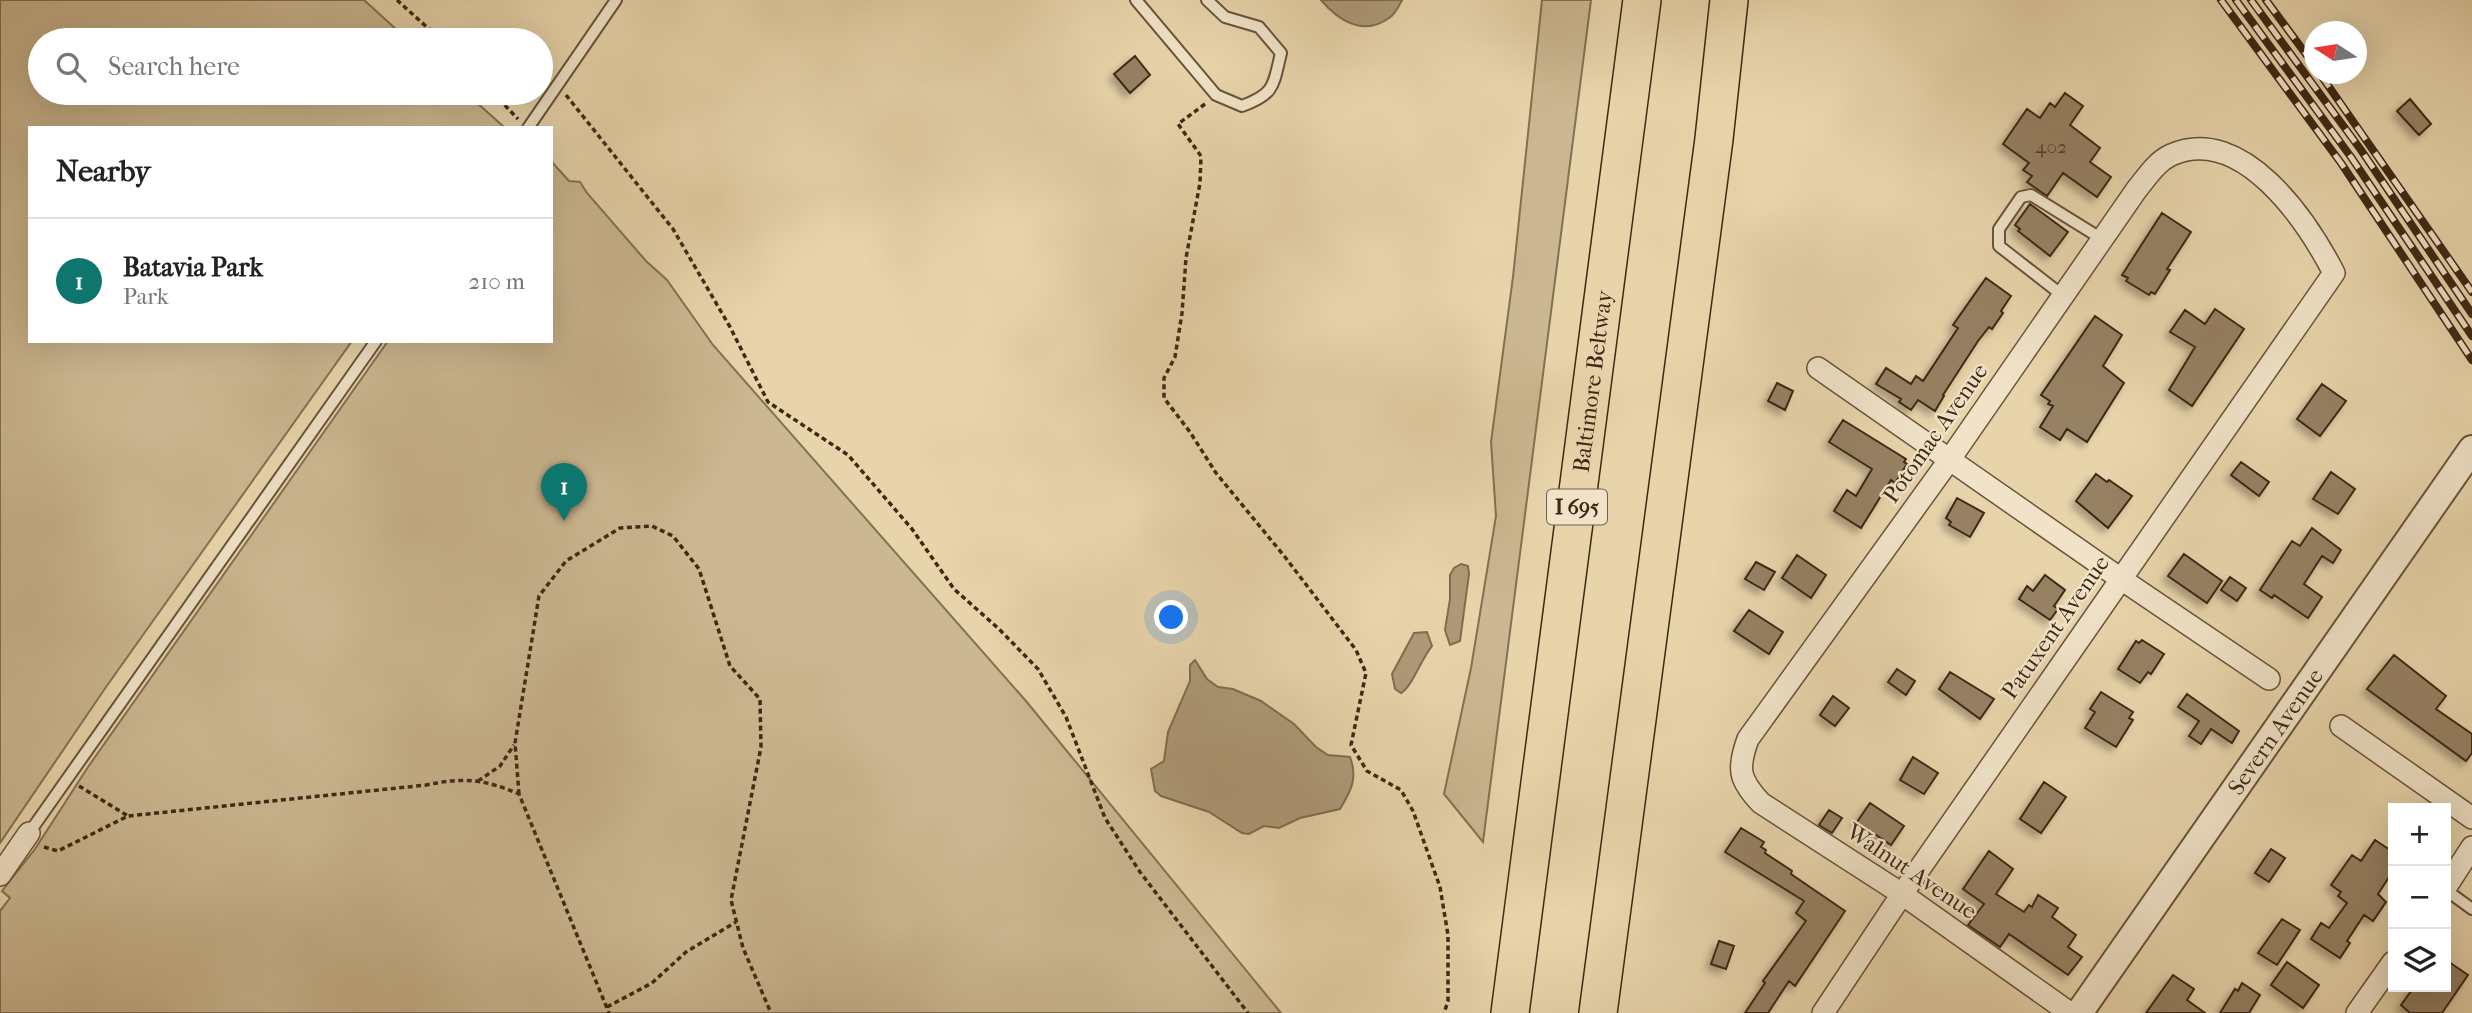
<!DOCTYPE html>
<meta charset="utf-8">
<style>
body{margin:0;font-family:"IM FELL French Canon",serif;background:#f6f6f6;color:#222}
.controls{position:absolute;right:21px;bottom:21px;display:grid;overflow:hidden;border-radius:0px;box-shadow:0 7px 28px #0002}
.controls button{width:63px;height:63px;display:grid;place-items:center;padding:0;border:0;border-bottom:2px solid #e0e0e0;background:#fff;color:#222;font:35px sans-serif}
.compass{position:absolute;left:2304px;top:21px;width:63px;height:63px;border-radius:50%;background:#fff;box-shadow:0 7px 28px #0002;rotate:282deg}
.you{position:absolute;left:1172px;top:618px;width:24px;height:24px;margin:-18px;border:5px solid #fff;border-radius:50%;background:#1a73e8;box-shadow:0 0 0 10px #1a73e833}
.badge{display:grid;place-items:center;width:46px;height:46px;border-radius:50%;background:#0f766e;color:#fff;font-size:23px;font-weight:700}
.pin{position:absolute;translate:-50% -58px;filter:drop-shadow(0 2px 4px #0008)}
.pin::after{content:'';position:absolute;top:37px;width:24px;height:21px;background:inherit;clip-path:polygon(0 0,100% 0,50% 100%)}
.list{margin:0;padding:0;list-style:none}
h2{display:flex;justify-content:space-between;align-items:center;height:91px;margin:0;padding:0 28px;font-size:30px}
h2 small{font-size:23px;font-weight:400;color:#767676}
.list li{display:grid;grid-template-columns:46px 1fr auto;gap:21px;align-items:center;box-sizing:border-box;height:126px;padding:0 28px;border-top:2px solid #e0e0e0}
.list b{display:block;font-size:26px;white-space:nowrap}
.list p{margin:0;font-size:23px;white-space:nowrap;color:#767676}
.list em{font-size:23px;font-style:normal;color:#767676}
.icon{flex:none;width:38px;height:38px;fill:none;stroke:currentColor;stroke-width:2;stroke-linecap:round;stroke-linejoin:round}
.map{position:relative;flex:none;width:2472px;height:1013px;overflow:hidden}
.search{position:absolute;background:#fff;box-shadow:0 7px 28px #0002;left:28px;top:28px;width:525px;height:77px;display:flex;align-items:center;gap:18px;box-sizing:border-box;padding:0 24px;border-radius:38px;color:#767676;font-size:26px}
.panel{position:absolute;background:#fff;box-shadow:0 7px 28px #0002;left:28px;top:126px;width:525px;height:217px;border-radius:0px}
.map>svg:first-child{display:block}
.green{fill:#cbb791;stroke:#847052;stroke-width:2}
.water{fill:#ae9a78;stroke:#816c50;stroke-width:2}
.building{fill:#968163;stroke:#3e2814;stroke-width:2;filter:url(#shadow)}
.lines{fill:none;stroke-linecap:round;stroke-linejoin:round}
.service-casing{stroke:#68533a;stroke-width:14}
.minor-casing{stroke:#68533a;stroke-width:24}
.tertiary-casing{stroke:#68533a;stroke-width:30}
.motorway-casing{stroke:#3e2814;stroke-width:40}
.path{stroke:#3e2814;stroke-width:3.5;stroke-dasharray:5 3.5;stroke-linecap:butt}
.service{stroke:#f0e3c8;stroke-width:10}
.minor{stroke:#f0e3c8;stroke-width:21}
.tertiary{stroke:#f0e3c8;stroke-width:26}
.motorway{stroke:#e8d4ab;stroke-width:37}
.rail-casing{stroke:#3e2814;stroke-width:8}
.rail{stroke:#f0e3c8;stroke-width:5;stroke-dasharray:16;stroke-linecap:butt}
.labels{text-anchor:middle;stroke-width:5;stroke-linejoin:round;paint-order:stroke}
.number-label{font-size:19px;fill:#543e28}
.shield{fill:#f0e3c8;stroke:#73604a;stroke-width:2}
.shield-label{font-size:21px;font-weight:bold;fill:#3e2814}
.street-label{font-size:23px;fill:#3e2814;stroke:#f0e3c8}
</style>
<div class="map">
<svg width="2472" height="1013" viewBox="0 0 2472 1013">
<defs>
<filter id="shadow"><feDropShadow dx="-5" dy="5" stdDeviation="3.5" flood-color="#0004"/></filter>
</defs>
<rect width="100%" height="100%" fill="#e8d4ab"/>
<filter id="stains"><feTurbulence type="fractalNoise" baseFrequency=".00286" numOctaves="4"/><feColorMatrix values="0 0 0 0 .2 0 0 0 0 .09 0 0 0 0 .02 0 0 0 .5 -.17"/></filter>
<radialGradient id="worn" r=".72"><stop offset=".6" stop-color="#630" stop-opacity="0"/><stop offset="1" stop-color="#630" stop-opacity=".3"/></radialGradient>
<path class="green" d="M0 0H364L408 40H40V93H466L504 127 30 128V341H352L106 687 0 843Z
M1542 0H1591L1483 842 1444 794 1471 668 1496 516 1491 442 1513 277Z
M551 161 569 181 580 182 587 193 646 261 667 280 713 345 1026 701 1281 1013H0V911L10 898 2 891 35 849 88 767 388 341H551Z"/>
<path class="water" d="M1321 0H1402C1399 6 1395 15 1389 18 1363 37 1338 20 1321 0Z
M1461 564 1468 566 1469 574 1460 641 1450 645 1445 630 1450 599V575L1454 568Z
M1427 632 1432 646C1421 659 1412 687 1401 693L1395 689 1392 674 1414 633Z
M1195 660 1207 679 1218 687 1233 689 1261 701 1294 724 1316 747 1328 755 1350 757C1358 778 1351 791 1340 809L1300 818 1279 828 1264 826 1249 834 1242 833 1209 812 1161 796 1155 791 1151 769 1164 761 1168 732 1190 681V665Z"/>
<path class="building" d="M1135 56 1150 75 1130 93 1114 74Z
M2065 93 2083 106 2070 125 2100 148 2090 162 2111 177 2097 197 2063 173 2047 196 2027 182 2032 176 2023 170 2029 163 2003 144 2027 109 2040 118 2050 103 2055 107Z
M2410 99 2431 124 2419 135 2397 111Z
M2030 204 2068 232 2050 256 2018 231 2020 229 2015 225Z
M2162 213 2191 232 2167 269 2170 270 2155 294 2151 292 2149 295 2126 281 2128 278 2122 275Z
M1986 278 2011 296 2001 311 2003 313 1992 329 1989 327 1978 341 1943 395 1944 396 1935 411 1918 400 1911 410 1899 402 1901 399 1876 384 1886 368 1911 384 1916 376 1923 381 1958 328 1953 325Z
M2215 309 2244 329 2192 406 2169 390 2195 347 2170 332 2185 310 2205 324Z
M2095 316 2122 335 2103 366 2124 383 2087 442 2067 429 2060 440 2040 427 2053 406 2048 404 2050 401 2041 395Z
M1777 383 1793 391 1785 410 1768 401Z
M2322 384 2346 401 2320 436 2297 419Z
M1843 420 1906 459 1904 462 1907 464 1895 483 1891 480 1861 528 1834 511 1847 490 1856 496 1872 469 1829 442Z
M2241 462 2269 482 2259 496 2231 475Z
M2331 472 2355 489 2338 514 2313 499Z
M2096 474 2107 482 2109 480 2132 496 2108 528 2076 501Z
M1957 498 1984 513 1970 537 1949 525 1951 522 1946 518Z
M2312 528 2341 550 2333 563 2322 556 2304 584 2322 597 2308 618 2274 595 2272 598 2260 590 2292 541 2300 546Z
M2184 554 2222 581 2207 603 2168 576Z
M1797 555 1826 575 1811 598 1782 578Z
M1756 562 1775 572 1764 590 1745 579Z
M2045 575 2065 590 2054 606 2058 609 2050 620 2019 599 2027 586 2033 591Z
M2230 577 2246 588 2237 601 2221 590Z
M1749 610 1783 632 1769 654 1734 631Z
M2142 640 2164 654 2151 674 2148 672 2140 683 2118 669 2136 641 2139 643Z
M2394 655 2446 696 2436 709 2472 734V753L2466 761 2367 689Z
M1897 669 1915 681 1906 695 1888 682Z
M1950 672 1994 699 1980 719 1939 689Z
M2101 692 2133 712 2129 718 2133 720 2116 747 2085 728 2095 712 2090 709Z
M2187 694 2239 731 2232 743 2211 729 2201 744 2189 736 2199 721 2178 707Z
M1833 696 1849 708 1835 726 1820 715Z
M1913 757 1938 773 1924 794 1900 780Z
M2044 782 2066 797 2041 833 2020 819Z
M1870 803 1904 826 1891 845 1857 822Z
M1829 810 1842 818 1832 833 1819 825Z
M1741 828 1764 842 1761 847 1766 850 1765 853 1792 871 1791 874 1845 911 1795 986 1789 981 1768 1013H1745L1765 983 1763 981 1806 921 1796 913 1804 901 1725 852Z
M2375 840 2393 852V871L2378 894 2386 902 2373 921 2364 915 2347 941 2350 943 2340 958 2311 939 2321 923 2329 928 2347 903 2338 896 2341 892 2331 885 2352 855 2361 861Z
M2271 849 2285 858 2269 882 2255 873Z
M1989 851 2013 869 1996 894 2024 912 2029 905 2032 907 2038 895 2058 908 2052 917 2076 935 2068 947 2082 957 2068 975 2009 934 2000 947 1968 925 1984 904 1963 889Z
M2282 919 2300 930 2277 965 2258 953Z
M1719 941 1734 946 1726 969 1711 964Z
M2446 960 2468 975 2442 1013H2410L2401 1005 2414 987H2446Z
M2287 962 2319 985 2303 1008 2271 985Z
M2173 975 2194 989 2187 1000 2205 1013H2146Z
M2242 983 2260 995 2249 1013H2220L2235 989 2238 991Z"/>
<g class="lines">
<g class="service-casing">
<path id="service" d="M1136 0 1216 95 1242 106C1275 94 1273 86 1281 53L1259 27 1225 17 1207 0
M528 128 616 0
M2062 295 1999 246V229L2021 197 2031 195 2102 239
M29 833 376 341
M2446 890 2472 909"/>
</g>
<g class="minor-casing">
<path id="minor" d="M1818 368 2121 579 2269 679
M2341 726 2472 818
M0 875 29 833
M2446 887 2472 847
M1823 1013 1902 894 2334 273C2307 221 2242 123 2171 155 2156 162 2147 177 2137 189L1950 459 1748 739C1737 769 1739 780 1761 803L1902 894 2070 1013
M2357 1013 2393 962"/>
</g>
<g class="tertiary-casing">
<g id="tertiary">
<path id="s1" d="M2079 1013 2472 449"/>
</g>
</g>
<g class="motorway-casing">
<g id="motorway">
<path id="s2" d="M1510 1013 1642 0"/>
<path d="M1598 1013 1714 139 1729 0"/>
</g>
</g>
<path class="path" d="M397 0 441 40
M493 93 518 119
M566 95 673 229 730 327 768 402 848 455 912 529 954 589 999 629 1038 669 1066 717 1105 818 1140 872 1248 1013
M1205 104 1178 124 1201 156 1200 183 1186 258 1182 313 1175 357 1164 378V398L1190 432 1216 473 1285 557 1356 650 1366 673 1351 745 1367 771 1401 790 1413 811 1440 887 1448 935V1001L1444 1013
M478 781 500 766 514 745
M79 786 128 816
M519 794 515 743 539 596 566 561 620 528 652 526 673 536 699 569 730 666 760 699 761 747 731 900 743 948 771 1013
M44 847 58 851 128 816 426 785C463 777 484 779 519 794L609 1013
M607 1007 652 983 686 952 736 922"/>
<use href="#service" class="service"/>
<use href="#minor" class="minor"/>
<use href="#tertiary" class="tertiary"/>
<use href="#motorway" class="motorway"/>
<g class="rail-casing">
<path id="rail" d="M2221 0 2341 163 2472 360
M2236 0 2351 157 2472 336
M2251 0 2361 150 2472 314
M2266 0 2314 65
M2320 74 2472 292"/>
</g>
<use href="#rail" class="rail"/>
</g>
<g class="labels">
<g class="number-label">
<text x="2051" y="153">402</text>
</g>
<rect class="shield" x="1547" y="489.5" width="60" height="35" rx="5"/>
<g class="shield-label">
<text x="1577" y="514">I 695</text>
</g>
<g class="street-label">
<text dy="8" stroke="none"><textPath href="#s2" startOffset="637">Baltimore Beltway</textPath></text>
<text transform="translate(1935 433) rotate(-55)" y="8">Potomac Avenue</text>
<text transform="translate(2055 627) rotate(-55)" y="8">Patuxent Avenue</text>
<text dy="8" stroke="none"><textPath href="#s1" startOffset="343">Severn Avenue</textPath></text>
<text transform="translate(1912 871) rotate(34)" y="8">Walnut Avenue</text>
</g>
</g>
<rect width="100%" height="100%" filter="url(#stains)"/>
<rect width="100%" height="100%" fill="url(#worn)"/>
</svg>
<div class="controls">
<button>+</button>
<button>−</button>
<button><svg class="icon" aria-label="layers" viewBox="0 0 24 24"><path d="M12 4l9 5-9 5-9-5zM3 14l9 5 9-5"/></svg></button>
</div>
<svg class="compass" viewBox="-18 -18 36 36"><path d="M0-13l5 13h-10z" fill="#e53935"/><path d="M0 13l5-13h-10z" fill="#767676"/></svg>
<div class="you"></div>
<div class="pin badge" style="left:564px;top:521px">1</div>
<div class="search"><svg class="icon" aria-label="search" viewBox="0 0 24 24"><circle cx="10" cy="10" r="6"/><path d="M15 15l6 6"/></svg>Search here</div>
<section class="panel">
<h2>Nearby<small></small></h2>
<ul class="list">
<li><span class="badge">1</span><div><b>Batavia Park</b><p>Park</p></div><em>210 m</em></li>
</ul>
</section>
</div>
